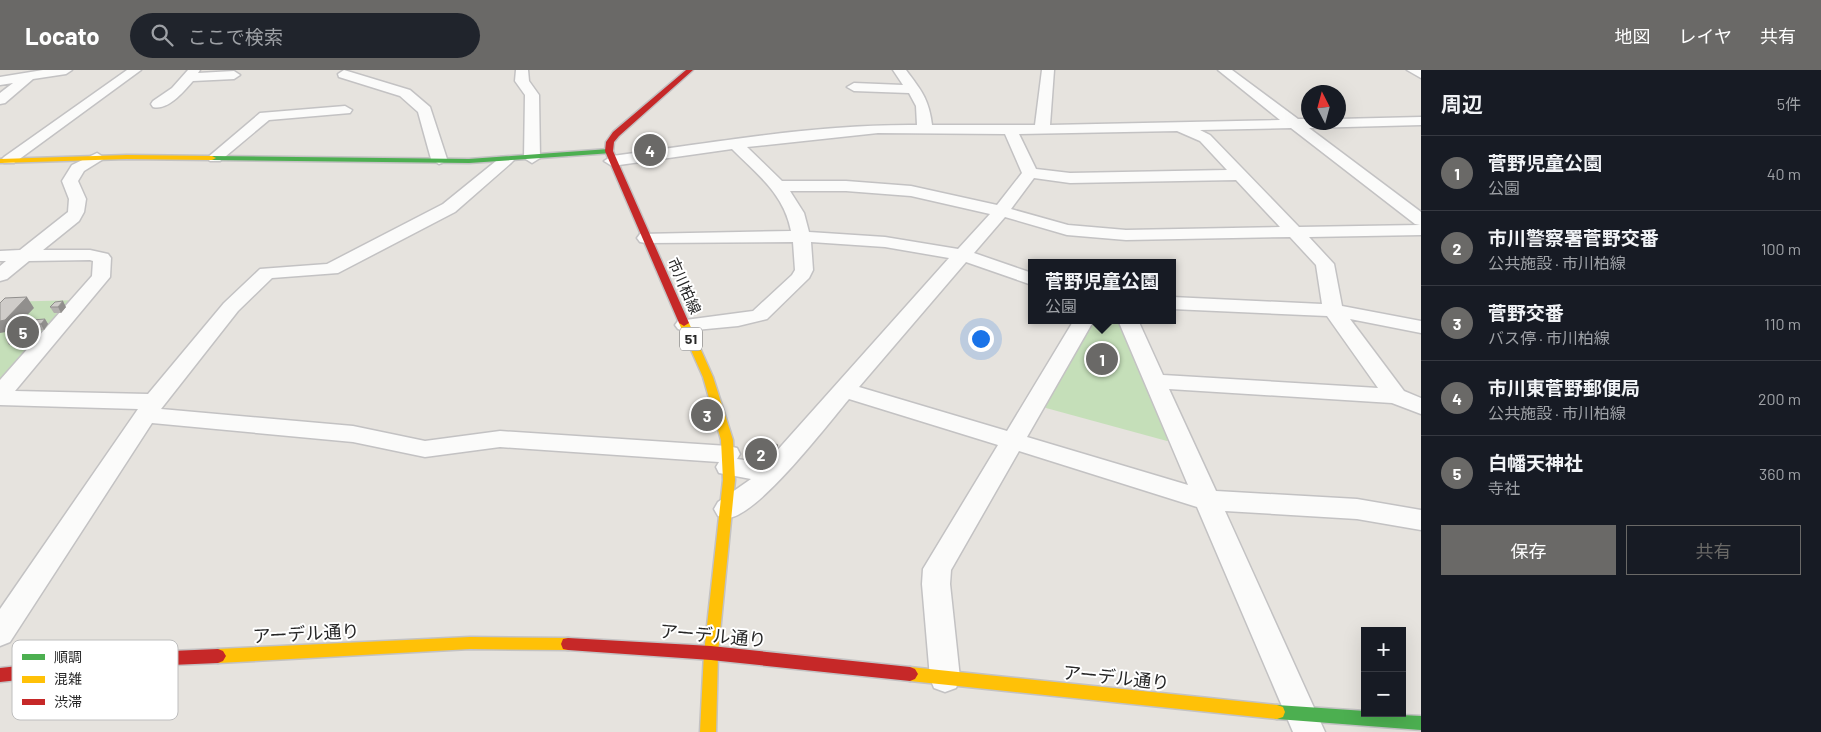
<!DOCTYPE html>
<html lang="ja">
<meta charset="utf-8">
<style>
body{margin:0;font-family:Barlow,"Noto Sans JP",sans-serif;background:#20242c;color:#f1f3f6}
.controls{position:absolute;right:15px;bottom:15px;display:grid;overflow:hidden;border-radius:0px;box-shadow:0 5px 20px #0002}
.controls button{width:45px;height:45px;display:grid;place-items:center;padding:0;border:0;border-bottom:1px solid #363941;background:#171b24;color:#f1f3f6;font:25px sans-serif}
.compass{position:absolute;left:1301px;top:15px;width:45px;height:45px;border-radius:50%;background:#171b24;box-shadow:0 5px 20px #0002;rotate:354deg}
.you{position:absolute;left:980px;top:268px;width:18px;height:18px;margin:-12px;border:4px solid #fff;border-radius:50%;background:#1a73e8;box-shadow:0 0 0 8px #1a73e833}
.badge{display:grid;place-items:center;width:32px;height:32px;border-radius:50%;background:#6a6967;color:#fff;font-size:16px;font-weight:700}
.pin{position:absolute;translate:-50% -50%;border:2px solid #fff;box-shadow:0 1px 5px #0006}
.popup{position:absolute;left:1028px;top:189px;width:148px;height:65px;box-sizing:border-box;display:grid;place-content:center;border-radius:0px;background:#171b24;filter:drop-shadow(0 1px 4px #0005);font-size:16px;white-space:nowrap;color:#9ea1a6}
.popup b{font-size:19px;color:#f1f3f6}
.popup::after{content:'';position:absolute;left:50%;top:100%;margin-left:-10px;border:10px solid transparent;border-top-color:#171b24}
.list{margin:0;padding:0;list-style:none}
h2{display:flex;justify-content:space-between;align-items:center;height:65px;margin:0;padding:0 20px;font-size:21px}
h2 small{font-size:16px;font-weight:400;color:#9ea1a6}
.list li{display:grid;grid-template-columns:32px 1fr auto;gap:15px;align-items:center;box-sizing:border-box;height:75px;padding:0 20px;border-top:1px solid #363941}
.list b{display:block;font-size:19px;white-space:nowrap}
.list p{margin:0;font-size:16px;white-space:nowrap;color:#9ea1a6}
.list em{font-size:16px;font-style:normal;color:#9ea1a6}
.actions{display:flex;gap:10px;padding:15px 20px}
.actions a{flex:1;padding:11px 0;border:1px solid #6a6967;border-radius:0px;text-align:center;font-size:18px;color:#6a6967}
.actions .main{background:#6a6967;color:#fff}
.icon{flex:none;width:28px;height:28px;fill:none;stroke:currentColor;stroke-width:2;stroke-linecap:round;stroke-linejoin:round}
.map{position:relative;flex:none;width:1421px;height:662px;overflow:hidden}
header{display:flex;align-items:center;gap:30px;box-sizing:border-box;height:70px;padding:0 25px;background:#6a6967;color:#fff}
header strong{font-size:24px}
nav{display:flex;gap:28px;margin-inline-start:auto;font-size:18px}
.search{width:350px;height:45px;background:#20242c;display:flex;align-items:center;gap:12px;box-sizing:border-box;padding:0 18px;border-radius:28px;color:#9ea1a6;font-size:19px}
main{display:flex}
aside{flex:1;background:#171b24}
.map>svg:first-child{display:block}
.green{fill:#c5dfb9}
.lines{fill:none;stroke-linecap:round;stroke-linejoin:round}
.street-casing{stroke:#c3c2c3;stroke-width:3}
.fast-casing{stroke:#c3c2c3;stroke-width:3}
.slow-casing{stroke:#c3c2c3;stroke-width:3}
.jam-casing{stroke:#c3c2c3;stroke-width:3}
.street{fill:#fbfbfa;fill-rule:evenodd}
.fast{fill:#4caf50;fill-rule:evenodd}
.slow{fill:#ffc107;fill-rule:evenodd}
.jam{fill:#c62828;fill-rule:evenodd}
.wall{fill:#b2afad}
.shaded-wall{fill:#918f8d}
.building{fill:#cfccc9;stroke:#918f8d}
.labels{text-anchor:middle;stroke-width:4;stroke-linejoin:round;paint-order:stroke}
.shield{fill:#fff;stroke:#686868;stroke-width:1}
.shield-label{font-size:14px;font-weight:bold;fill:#272727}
.street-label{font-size:15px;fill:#272727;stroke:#fff}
.near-street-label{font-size:18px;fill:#272727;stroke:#fff}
.key{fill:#fff;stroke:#bebebe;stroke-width:1}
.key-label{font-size:14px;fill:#272727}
</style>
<header>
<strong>Locato</strong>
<div class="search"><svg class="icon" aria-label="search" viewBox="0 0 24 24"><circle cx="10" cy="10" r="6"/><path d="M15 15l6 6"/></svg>ここで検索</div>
<nav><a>地図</a><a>レイヤ</a><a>共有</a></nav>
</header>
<main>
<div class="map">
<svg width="1421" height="662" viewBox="0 0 1421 662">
<rect width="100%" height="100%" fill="#e6e3de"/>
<path class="green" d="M82 230 0 324V232Z
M1091 250H1120L1171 369 1167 371 1046 338 1041 332Z"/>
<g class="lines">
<g class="street-casing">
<path id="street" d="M43 0H72L66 4 33 9 5 33 0 34V23L13 13 0 15V7Z
M127 0H141L14 93H4L1 90 4 87Z
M188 0H200L198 3 234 1 240 5 234 9 193 11C184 21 168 41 153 37L151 34 153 31 172 18Z
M344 0 410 20 430 37 447 89 444 92 439 94 431 89 418 42 400 26 339 7 338 4Z
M516 0H528L529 11 539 25 540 88 532 93 524 88 525 25 515 11Z
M893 0H906C921 20 929 29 932 55H1035L1042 0H1054L1050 55 1280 50 1218 0H1232L1298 49H1308V52H1338V49L1421 47V55L1309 58 1421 142V165L1309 167 1334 194 1342 236 1421 251V263L1350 249 1404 321 1421 328V344L1392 333 1169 319 1216 421 1357 429 1421 440V460L1357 449 1225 441 1325 662H1293L1197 437 1019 381 951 500 950 514 960 608 956 618 945 622 934 618 930 608 922 514 923 499 998 375 849 329C827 355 760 443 729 448 725 449 722 447 718 446L714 439 718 432 751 409 719 403 716 397 719 392 500 377 425 387 353 372 152 353 10 572 0 576V539L138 339 0 335V310L92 206 93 191 90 190 29 191 7 209 0 211V196L6 191H0V181L20 180 68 142 69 129 62 111 72 95 97 83 105 88 84 101 78 111 86 129 84 142 79 151 43 180H90L108 184 111 188 110 207 15 321 148 324 224 233 260 199 327 194 443 134 501 87H511L514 90 511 93 455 142 338 203 272 208 238 241 161 339 353 356 425 371 500 361 728 376 737 378 740 384 737 389 766 393 949 188 885 177 811 172 813 200 809 208 767 249 738 256 685 261 678 259 675 255 678 251 753 241 792 205 795 200 793 172 646 173 640 172 637 168 640 164 791 161C784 124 758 105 732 79L612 96 604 91 612 86C713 73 815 54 917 55L916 36 909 23 854 21 847 17 854 13 903 15ZM1291 58 1415 154 1420 155 1299 157 1210 65 1200 60ZM1177 61 1200 71 1227 100 1070 103 1036 99 1019 64ZM878 63 1005 64 1022 103 997 135 911 116 846 111H782L747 77ZM1034 108 1070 113 1236 110 1280 157 1126 160 1068 155 1011 139ZM790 121H846L911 126 990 144 958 179 885 167 809 162 804 143ZM1005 147 1067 165 1126 170 1290 167 1316 195 1322 234 1172 227V239L1327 246 1378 318 1163 305 1138 250H1118L1188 415 1027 367 1094 250H1074L1007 361 859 317 966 192 1032 215V203L974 183Z
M1407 0H1421V8Z
M345 36 352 40 350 43 269 50 220 91H210L207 88 260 43Z"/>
</g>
<g class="fast-casing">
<path id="fast" d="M609 79H612V83L469 93 212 90 208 88 212 86 469 89Z
M1277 635 1365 641V643L1421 646V660L1277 649 1271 647 1269 642 1271 637Z"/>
</g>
<g class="slow-casing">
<path id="slow" d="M127 85 212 86 216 88 212 90 127 89 0 93V89Z
M684 250 689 253 713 307 733 370 735 410 718 583 716 662H700L704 583 723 410 721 370 703 307 679 253Z
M470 567 568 568 573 569 575 574 573 579 568 580 470 579 218 593 213 591 210 586 213 581 218 579Z
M910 597 1277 635 1283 637 1285 642 1283 647 1277 649 910 611 905 609 902 604 905 599Z"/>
</g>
<g class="jam-casing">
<path id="jam" d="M686 0H693L619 66 614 72 613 81 689 253 684 256 679 253 605 81 606 72 613 62Z
M568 568 711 576 910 597 915 599 918 604 915 609 910 611 711 590 568 580 563 579 561 574 563 569Z
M218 579 223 581 226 586 223 591 218 593 148 596 0 612V598L148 582Z"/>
</g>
<use href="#street" class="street"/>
<use href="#fast" class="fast"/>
<use href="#slow" class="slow"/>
<use href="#jam" class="jam"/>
</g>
<path class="wall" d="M642 69 661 82 639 85 637 82V77H639L638 73H642Z
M50 237H66L61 243H54Z
M45 249 48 254 44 260 32 261 28 255Z
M21 267 14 275H9L6 269Z
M778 375 777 381 766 392 753 386V380Z"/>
<path class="shaded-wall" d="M660 78 661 82 639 85V80Z
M27 227 34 238 12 261 0 263V251Z
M63 231 66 237 61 243 58 237Z
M45 249 48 254 44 260 41 254Z
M17 262 21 267 14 275 11 269Z
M778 375 777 381 766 392 767 387Z"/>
<path class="building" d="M654 68 660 78 639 80 637 77H640L638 73H644L642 69Z
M27 227 5 250 0 251V233L5 228Z
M63 231 58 237H50L55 232Z
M45 249 41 254 28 255 32 250Z
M12 262H17L11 269H6Z
M765 369 778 375 767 387 753 380Z"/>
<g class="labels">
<rect class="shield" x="680" y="257.5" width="22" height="23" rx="4"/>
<g class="shield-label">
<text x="691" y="274">51</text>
</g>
<g class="street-label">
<text transform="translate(684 216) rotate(66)" y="5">市川柏線</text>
</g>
<g class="near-street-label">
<text transform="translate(306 564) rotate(-3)" y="6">アーデル通り</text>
<text transform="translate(713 566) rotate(5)" y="6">アーデル通り</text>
<text transform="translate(1116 608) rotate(6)" y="6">アーデル通り</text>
</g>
</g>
<rect x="12" y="570" width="166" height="80" rx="8" class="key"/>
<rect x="22" y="584" width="23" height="6" fill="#4caf50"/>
<rect x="22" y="606" width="23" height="7" fill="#ffc107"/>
<rect x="22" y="629" width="23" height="6" fill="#c62828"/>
<g class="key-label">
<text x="54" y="592">順調</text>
<text x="54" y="614">混雑</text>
<text x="54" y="637">渋滞</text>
</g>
</svg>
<div class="controls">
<button>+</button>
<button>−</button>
</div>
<svg class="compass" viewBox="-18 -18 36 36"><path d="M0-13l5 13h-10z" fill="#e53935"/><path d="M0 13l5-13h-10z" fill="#9ea1a6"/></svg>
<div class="you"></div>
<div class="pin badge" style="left:1102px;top:289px">1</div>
<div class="popup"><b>菅野児童公園</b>公園</div>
<div class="pin badge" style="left:761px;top:384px">2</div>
<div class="pin badge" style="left:707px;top:345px">3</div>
<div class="pin badge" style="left:650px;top:80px">4</div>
<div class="pin badge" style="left:23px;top:262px">5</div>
</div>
<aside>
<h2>周辺<small>5件</small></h2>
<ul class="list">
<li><span class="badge">1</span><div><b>菅野児童公園</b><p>公園</p></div><em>40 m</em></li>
<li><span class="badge">2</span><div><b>市川警察署菅野交番</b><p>公共施設 · 市川柏線</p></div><em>100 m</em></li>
<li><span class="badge">3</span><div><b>菅野交番</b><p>バス停 · 市川柏線</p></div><em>110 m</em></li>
<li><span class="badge">4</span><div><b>市川東菅野郵便局</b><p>公共施設 · 市川柏線</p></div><em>200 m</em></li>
<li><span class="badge">5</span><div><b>白幡天神社</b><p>寺社</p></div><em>360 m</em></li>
</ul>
<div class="actions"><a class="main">保存</a><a>共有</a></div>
</aside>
</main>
